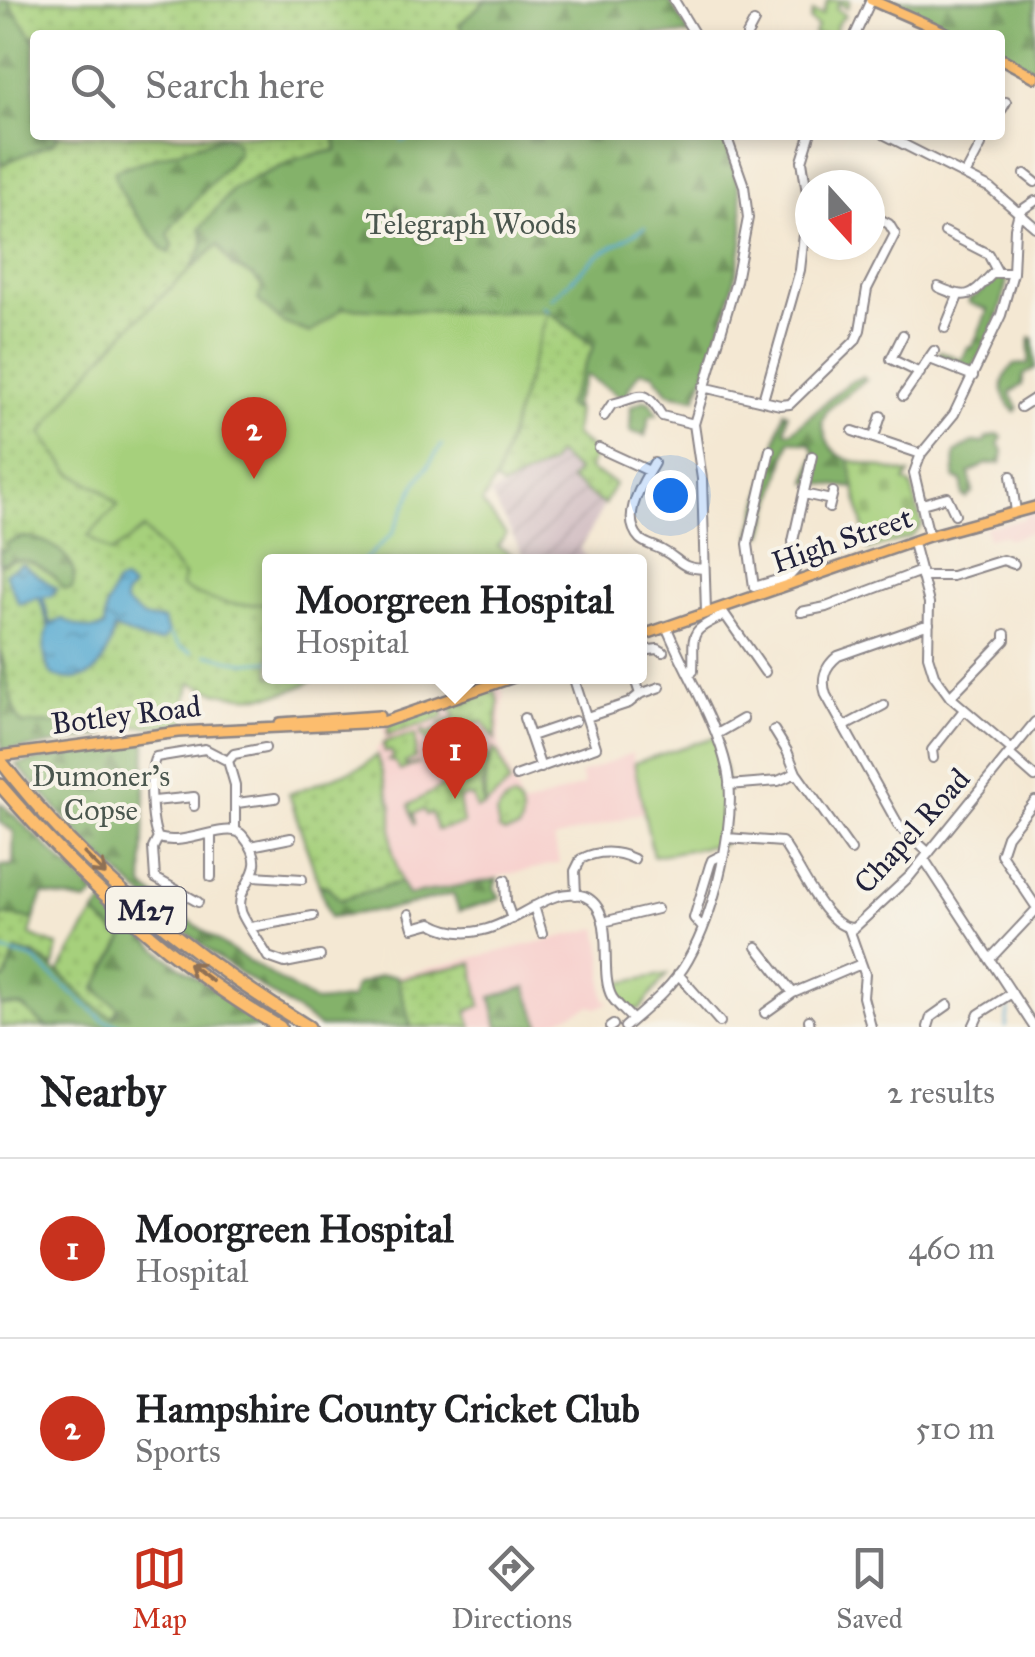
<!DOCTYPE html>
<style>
body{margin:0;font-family:"IM FELL Great Primer",serif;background:#f2f2f2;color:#202124}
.compass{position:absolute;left:795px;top:170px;width:90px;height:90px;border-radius:50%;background:#fff;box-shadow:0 5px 15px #0003;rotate:159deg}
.you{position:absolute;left:670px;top:495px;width:35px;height:35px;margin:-25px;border:8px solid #fff;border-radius:50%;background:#1a73e8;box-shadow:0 0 0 15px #1a73e833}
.badge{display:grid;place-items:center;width:65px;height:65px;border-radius:50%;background:#c8321e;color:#fff;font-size:32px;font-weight:700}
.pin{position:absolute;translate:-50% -82px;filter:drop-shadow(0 2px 5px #0008)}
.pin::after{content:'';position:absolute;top:52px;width:35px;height:30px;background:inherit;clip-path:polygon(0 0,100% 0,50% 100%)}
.popup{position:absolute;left:262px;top:554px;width:385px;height:130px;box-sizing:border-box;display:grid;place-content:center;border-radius:10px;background:#fff;filter:drop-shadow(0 2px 8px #0005);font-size:32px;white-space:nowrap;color:#757577}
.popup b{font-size:38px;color:#202124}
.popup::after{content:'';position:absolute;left:50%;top:100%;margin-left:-20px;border:20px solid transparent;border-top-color:#fff}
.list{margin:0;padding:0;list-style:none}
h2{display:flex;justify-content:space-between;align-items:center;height:130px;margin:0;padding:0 40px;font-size:42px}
h2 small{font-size:32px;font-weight:400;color:#757577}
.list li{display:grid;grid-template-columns:65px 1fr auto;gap:30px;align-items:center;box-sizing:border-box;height:180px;padding:0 40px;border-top:2px solid #e0e0e0}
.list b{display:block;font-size:38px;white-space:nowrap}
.list p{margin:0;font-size:32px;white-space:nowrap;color:#757577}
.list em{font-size:32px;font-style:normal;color:#757577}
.icon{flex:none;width:55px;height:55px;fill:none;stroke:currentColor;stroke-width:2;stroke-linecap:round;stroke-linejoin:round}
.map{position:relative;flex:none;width:1035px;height:1027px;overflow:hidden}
.search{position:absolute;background:#fff;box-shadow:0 5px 15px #0003;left:30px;right:30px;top:30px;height:110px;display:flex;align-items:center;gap:25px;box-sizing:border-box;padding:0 35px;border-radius:10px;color:#757577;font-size:38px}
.sheet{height:490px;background:#fff}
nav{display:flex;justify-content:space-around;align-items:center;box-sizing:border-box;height:140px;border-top:2px solid #e0e0e0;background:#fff;font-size:28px;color:#757577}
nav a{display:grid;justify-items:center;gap:5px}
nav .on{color:#c8321e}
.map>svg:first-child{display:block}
.built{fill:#f7d0cd}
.industrial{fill:url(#industrial-furrows)}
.grass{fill:url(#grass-dots);stroke:#64795b;stroke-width:2.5}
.forest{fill:url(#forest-firs);stroke:#536a53;stroke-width:2.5}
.cemetery{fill:url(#cemetery-stones);stroke:#64795b;stroke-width:2.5}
.green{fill:#a6d07b;stroke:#64795b;stroke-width:2.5}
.water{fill:url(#water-ripples);stroke:#3c6686;stroke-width:2.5}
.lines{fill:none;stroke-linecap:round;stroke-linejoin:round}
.stream{stroke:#56aad2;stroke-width:2.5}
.minor-casing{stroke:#8b8587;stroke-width:12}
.major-casing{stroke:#8b8587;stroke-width:14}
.highway-casing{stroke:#8b8587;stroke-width:16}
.minor{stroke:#fff;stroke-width:8}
.major{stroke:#fcbd6e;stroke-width:9}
.highway{stroke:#fcbd6e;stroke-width:11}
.oneway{stroke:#8f7054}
.labels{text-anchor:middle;stroke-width:8;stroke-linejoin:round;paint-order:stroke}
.shield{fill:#f7f3e8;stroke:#62616f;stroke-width:2.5}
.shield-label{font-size:28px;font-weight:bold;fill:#22223b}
.park-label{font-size:30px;fill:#4a564e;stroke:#f7f3e8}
.street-label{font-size:30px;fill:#22223b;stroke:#f7f3e8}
</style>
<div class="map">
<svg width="1035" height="1027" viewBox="0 0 1035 1027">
<defs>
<pattern id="industrial-furrows" width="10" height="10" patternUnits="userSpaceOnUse" patternTransform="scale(2.5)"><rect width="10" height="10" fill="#d2bec3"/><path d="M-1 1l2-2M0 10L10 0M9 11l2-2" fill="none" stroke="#b4a3a8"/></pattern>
<pattern id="grass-dots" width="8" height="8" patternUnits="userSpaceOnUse" patternTransform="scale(2.5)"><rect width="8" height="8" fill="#a6d07b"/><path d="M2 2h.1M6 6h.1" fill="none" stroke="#8fb26b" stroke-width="1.8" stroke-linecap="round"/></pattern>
<pattern id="forest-firs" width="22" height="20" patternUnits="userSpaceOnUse" patternTransform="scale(2.5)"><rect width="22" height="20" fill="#84b26b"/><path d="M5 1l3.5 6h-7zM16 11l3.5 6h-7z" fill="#6c9059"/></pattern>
<pattern id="cemetery-stones" width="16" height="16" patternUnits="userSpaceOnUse" patternTransform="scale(2.5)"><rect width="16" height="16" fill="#a6d07b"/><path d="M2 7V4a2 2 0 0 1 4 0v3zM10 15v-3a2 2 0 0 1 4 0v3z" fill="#8fb26b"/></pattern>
<pattern id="water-ripples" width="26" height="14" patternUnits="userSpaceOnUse" patternTransform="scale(2.5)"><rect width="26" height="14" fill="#56aad2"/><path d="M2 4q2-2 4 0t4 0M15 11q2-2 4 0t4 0" fill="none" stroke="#478aac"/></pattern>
</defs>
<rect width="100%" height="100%" fill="#f7f3e8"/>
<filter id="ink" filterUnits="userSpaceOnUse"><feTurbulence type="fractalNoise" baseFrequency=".01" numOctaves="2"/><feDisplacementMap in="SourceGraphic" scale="20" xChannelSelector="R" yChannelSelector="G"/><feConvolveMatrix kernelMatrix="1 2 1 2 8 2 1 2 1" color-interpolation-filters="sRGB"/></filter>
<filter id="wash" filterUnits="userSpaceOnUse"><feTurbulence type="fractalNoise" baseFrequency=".0048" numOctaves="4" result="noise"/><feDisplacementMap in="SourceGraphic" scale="40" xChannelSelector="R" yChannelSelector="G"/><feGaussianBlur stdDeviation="2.25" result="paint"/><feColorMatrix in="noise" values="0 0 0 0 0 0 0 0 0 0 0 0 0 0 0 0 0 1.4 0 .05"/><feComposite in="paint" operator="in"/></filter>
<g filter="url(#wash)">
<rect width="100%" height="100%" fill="#f4e8d3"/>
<path class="built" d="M1035 511V530L1010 539 1002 535 988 538 985 527 1024 519 1026 513Z
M501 687 504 695 499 743 522 807 584 785 580 774 632 753 644 812 554 839 559 863 407 897 395 863 389 792 376 750 385 738 383 726Z
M598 928 603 955V991L605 1000 610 1002 597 1008 590 1006 542 1027H411L397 976Z"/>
<path class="industrial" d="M555 453 577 471 571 481 604 505 580 549 589 561H526L490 494 550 464Z"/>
<path class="grass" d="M0 0H486L460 24 466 35H35V135H347L335 137 337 150 299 158 234 188 201 229 204 236V249L70 472 102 490 144 529 184 576 181 586C209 602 238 609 270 602V676L317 677C283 702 228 702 191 682L185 704 186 725 10 729 0 691Z
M548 311 594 346 566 406 577 410 574 435 596 452 589 469 615 484 604 505 570 480 577 471 556 454 550 464 503 487 451 454 471 313Z
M495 690 499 702 495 740 483 722 447 731 450 742 441 748 422 737 421 731 424 730 426 734 441 729 440 724 454 718V711H450L451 704Z
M442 707 444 716 440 719 387 735 389 724Z
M416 734 415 758 405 763 407 766 419 763 400 771 395 762 388 760 393 758 391 751 385 752 383 745 386 741Z
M493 749 498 752 510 784 485 806V774Z
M377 755 392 807V848L401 882 340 900 328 887 319 885 289 794 363 766Z
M488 755 482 787 483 807 476 809 473 798 467 796 459 799 463 824 437 830 431 813 426 815 424 810 414 813 415 825 409 805 460 776 476 759Z
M513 798C524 805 524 820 518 830L504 833 499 830 496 814 505 802Z
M94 914 124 939 95 989 119 1007 113 1018 97 1010 59 972Z
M0 915 34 919 30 935 58 946 54 967 33 953 5 979 0 980Z
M473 963 481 1006 467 1011 472 1027H411L398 979Z
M0 1005 22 1006 46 1027H0Z"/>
<path class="forest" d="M0 0H7L35 41V135H59L53 143 0 165Z
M486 0H669L690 35H466L459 25Z
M886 0H1035V72L1000 53V35H969Z
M347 135H723C734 167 745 199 743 234 739 281 713 353 696 398L669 393 653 373 640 371 628 389V394L621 397 586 375 574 403 575 410 566 406 594 346 548 311 471 313 343 308 311 333 283 323 258 300 262 287 253 276 232 266 218 246 186 275C195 261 210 246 200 229L234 188 299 158 337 150 335 136Z
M225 136 236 142 238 153 173 225 168 235 173 245 170 253 164 250C151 233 112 189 115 170Z
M1001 275 1007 280 999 315 973 368 937 358 940 351 962 360 968 347 972 348 988 310 969 303V299C982 295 989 281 1001 275Z
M1030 338H1033L1035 368 1024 375 1022 385 1010 393 1018 407 1015 412C999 393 998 383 1013 365L1029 364Z
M862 377 866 379 827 410 822 421C825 441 831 453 849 460L855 488 807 482 815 453 811 444 790 440 764 535H751L784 411 788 413 785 430 791 432 849 382Z
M645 400 651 402 657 414 650 415 645 436 630 431 631 406Z
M998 434 1002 437 999 443 1003 451 1001 463 987 464 969 473 973 492 966 498 963 496 962 481 954 478 955 453 973 442 984 443 986 438Z
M23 537C50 538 82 559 72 589H64C50 570 24 551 0 565V551L7 549 6 543Z
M0 650C8 673 9 707 22 724L99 722 104 735 37 747 2 750Z
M146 742 143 887 226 947 315 1002 351 999 355 986 381 975 397 976 411 1027H320L218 958 152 904 94 850 16 764Z
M0 803 14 815 96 894 86 902 43 894 34 919 0 915V866L13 865 14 832 0 822Z
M497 879 494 888 500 897 496 900 459 911 453 894 396 908 330 917 319 885 328 887 340 900 401 882 408 895Z
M104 903 167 957 267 1027H46L22 1006 0 1005V980L6 979 16 950C59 959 76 1000 113 1017L118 1007 95 989 124 939 94 914Z
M526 987 541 1027H498L491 997Z"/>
<path class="cemetery" d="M849 460 910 474 905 481 911 485 922 525 911 537 868 550Z"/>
<path class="green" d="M828 0 850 1 847 8 839 3 836 8 845 15 837 24 835 35H814L817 26 810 21 812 12 822 15Z
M218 245 232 266 253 276 262 287 258 300 283 323 310 333 343 308 471 313 548 311 496 479 482 503 506 534 498 546 522 561 270 562V602C238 609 209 602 181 587L184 576 144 529 111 553 88 536 118 505 102 490 70 472 42 434C93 357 150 306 218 245Z
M714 737 726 772 723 844 653 856 634 763Z
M667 974 641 1008 633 1011C624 1007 615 994 614 984Z"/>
<path class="water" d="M22 564 57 589 51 596 43 597 50 624 63 619C75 626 91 633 104 627L106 607 116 583 124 581 132 588 125 596V603L144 618 163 620 168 632 164 640C148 647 131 632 114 629 106 665 93 689 52 675 42 660 43 642 49 626L39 597 19 604 5 573Z"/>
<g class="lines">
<path class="stream" d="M402 141 417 135
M551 299 597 256 645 227
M543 307 548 311
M362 562 392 534 417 482 442 445
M168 634 180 647 192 652
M206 654 244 663 270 661
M0 950 33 959 103 1020 127 1027
M1006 1027 1009 1004"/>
</g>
</g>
<g filter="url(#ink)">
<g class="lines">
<g class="minor-casing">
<path id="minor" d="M674 0 695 35
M747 35 754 22
M855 35 871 0
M1002 109 1006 102
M885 135 990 188 1035 227
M1025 174 1035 182
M965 175 981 145
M945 232 988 254 997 271
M938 287C969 301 971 296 993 273H1013
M945 328 958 296
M903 335 891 359 920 373
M930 359 973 376
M703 387 780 405 790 404 855 341 860 330 867 289 895 234 889 224 870 214
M903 396 934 351
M763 400 800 270 808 199 802 161 810 135
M1021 407 1035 398
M604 416 612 404C643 397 643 385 662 416L694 424
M853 431 921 454
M874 437 881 416
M599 448 649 471
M770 450 748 544 754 587 784 578
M654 463C643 483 619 517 640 539 645 544 655 546 662 550 682 560 678 568 704 569
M1011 476 1016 512
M804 494 831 500
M922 504 947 497 955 514
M829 508 833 492
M929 536 914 473 921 454 954 414 1001 315 1013 273 1015 228 1019 212 1035 201
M913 543 929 603 928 656 934 675 950 697 1012 750
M922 576H952L1003 560 1014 564
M784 582 795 570 793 541 812 456
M721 609 765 672
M706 612 702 479 694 424 736 281 748 218 744 186 726 135
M801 612 826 607 921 571
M640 651 658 649 663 652
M693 671C695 635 685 632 725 615
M634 676 640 694
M950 697 1005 640V634
M587 717 629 703 640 694 660 687
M524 718 541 768
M845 726 884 705
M774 730 787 751 796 773 851 850
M717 734 743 719
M531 736 575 721
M1009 754 1035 777
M933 758 932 750 964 710
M228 761 235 785V831
M228 761 234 754 265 748
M516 776 596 747 573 676
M729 785 778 781 796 773
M154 801 194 797V806
M1035 801 1007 836 1001 854 1035 905
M237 803 275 798
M211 835V877
M158 838C183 846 217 827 234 831 241 832 242 835 246 840 272 872 234 884 241 911 243 920 263 947 268 957L285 963 320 956
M158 838C151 824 148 771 156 757L205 749 228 761
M158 838 153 848 155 878 198 902
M727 838 782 842C799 863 824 929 854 928L910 876 1035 722
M251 846 291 838
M929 853 899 826 826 695C821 679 824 667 838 656L929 624
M924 859 1034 1027
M253 876 302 879
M505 880 506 902 512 919
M576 895 575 871 581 859C599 850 617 851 634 859
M534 906 542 933
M409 914 413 928 431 923C495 959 541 879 584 896 619 911 597 971 612 997 617 1005 627 1013 633 1020
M603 922 657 909
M251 927 313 916
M702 927 694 918 710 865 712 860 724 854
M849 929 865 974 863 997 871 1027
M757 947 793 993
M990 959 1035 911
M678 974 720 1022
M765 1013 793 993 861 964
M809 1020 810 1027
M610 1027 613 1025
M625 1027C648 1007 673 987 688 960 714 915 738 820 727 769 716 719 686 675 667 628
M928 1027 931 1017 948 1005
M973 1027 979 1014 1012 993"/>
</g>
<g class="major-casing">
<path id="major" d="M871 0 951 35
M1000 58 1035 77
M640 636 929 536 1035 507
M280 723 379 716
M0 756 178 732 383 722 517 676"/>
</g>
<g class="highway-casing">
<path id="highway" d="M0 760C81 867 195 959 309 1027
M0 785C79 877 174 966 280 1027"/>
</g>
<use href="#minor" class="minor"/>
<use href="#major" class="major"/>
<use href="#highway" class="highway"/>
</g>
<defs><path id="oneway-shaft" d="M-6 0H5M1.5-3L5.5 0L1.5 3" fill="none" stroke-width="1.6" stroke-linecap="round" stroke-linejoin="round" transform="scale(2.5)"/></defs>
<g class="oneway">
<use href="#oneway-shaft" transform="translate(95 864) rotate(45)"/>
<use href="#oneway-shaft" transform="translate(200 972) rotate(-143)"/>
</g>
</g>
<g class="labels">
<rect class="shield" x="106" y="887" width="80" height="46" rx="8"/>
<g class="shield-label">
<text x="146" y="920">M27</text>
</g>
<g class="park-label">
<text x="471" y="234">Telegraph Woods</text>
<text x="101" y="786">Dumoner's<tspan x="101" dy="34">Copse</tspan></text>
</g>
<g class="street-label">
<text transform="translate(842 540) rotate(-19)" y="10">High Street</text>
<text transform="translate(126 715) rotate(-7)" y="10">Botley Road</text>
<text transform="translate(912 831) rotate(-48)" y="10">Chapel Road</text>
</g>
</g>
</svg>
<svg class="compass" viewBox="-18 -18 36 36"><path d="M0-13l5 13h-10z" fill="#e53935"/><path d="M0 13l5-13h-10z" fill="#757577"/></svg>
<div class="you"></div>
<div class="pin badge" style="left:455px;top:799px">1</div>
<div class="popup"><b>Moorgreen Hospital</b>Hospital</div>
<div class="pin badge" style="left:254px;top:479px">2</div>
<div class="search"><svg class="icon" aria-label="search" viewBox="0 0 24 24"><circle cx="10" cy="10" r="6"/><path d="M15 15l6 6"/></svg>Search here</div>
</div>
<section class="sheet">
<h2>Nearby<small>2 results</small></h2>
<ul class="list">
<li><span class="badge">1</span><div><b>Moorgreen Hospital</b><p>Hospital</p></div><em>460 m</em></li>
<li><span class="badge">2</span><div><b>Hampshire County Cricket Club</b><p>Sports</p></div><em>510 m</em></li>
</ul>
</section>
<nav>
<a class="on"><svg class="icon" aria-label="map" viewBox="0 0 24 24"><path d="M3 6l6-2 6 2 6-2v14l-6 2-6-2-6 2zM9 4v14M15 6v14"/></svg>Map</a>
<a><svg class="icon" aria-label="directions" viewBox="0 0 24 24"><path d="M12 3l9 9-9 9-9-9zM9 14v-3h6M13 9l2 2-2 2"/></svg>Directions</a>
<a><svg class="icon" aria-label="saved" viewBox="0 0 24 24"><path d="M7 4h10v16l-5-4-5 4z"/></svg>Saved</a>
</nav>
